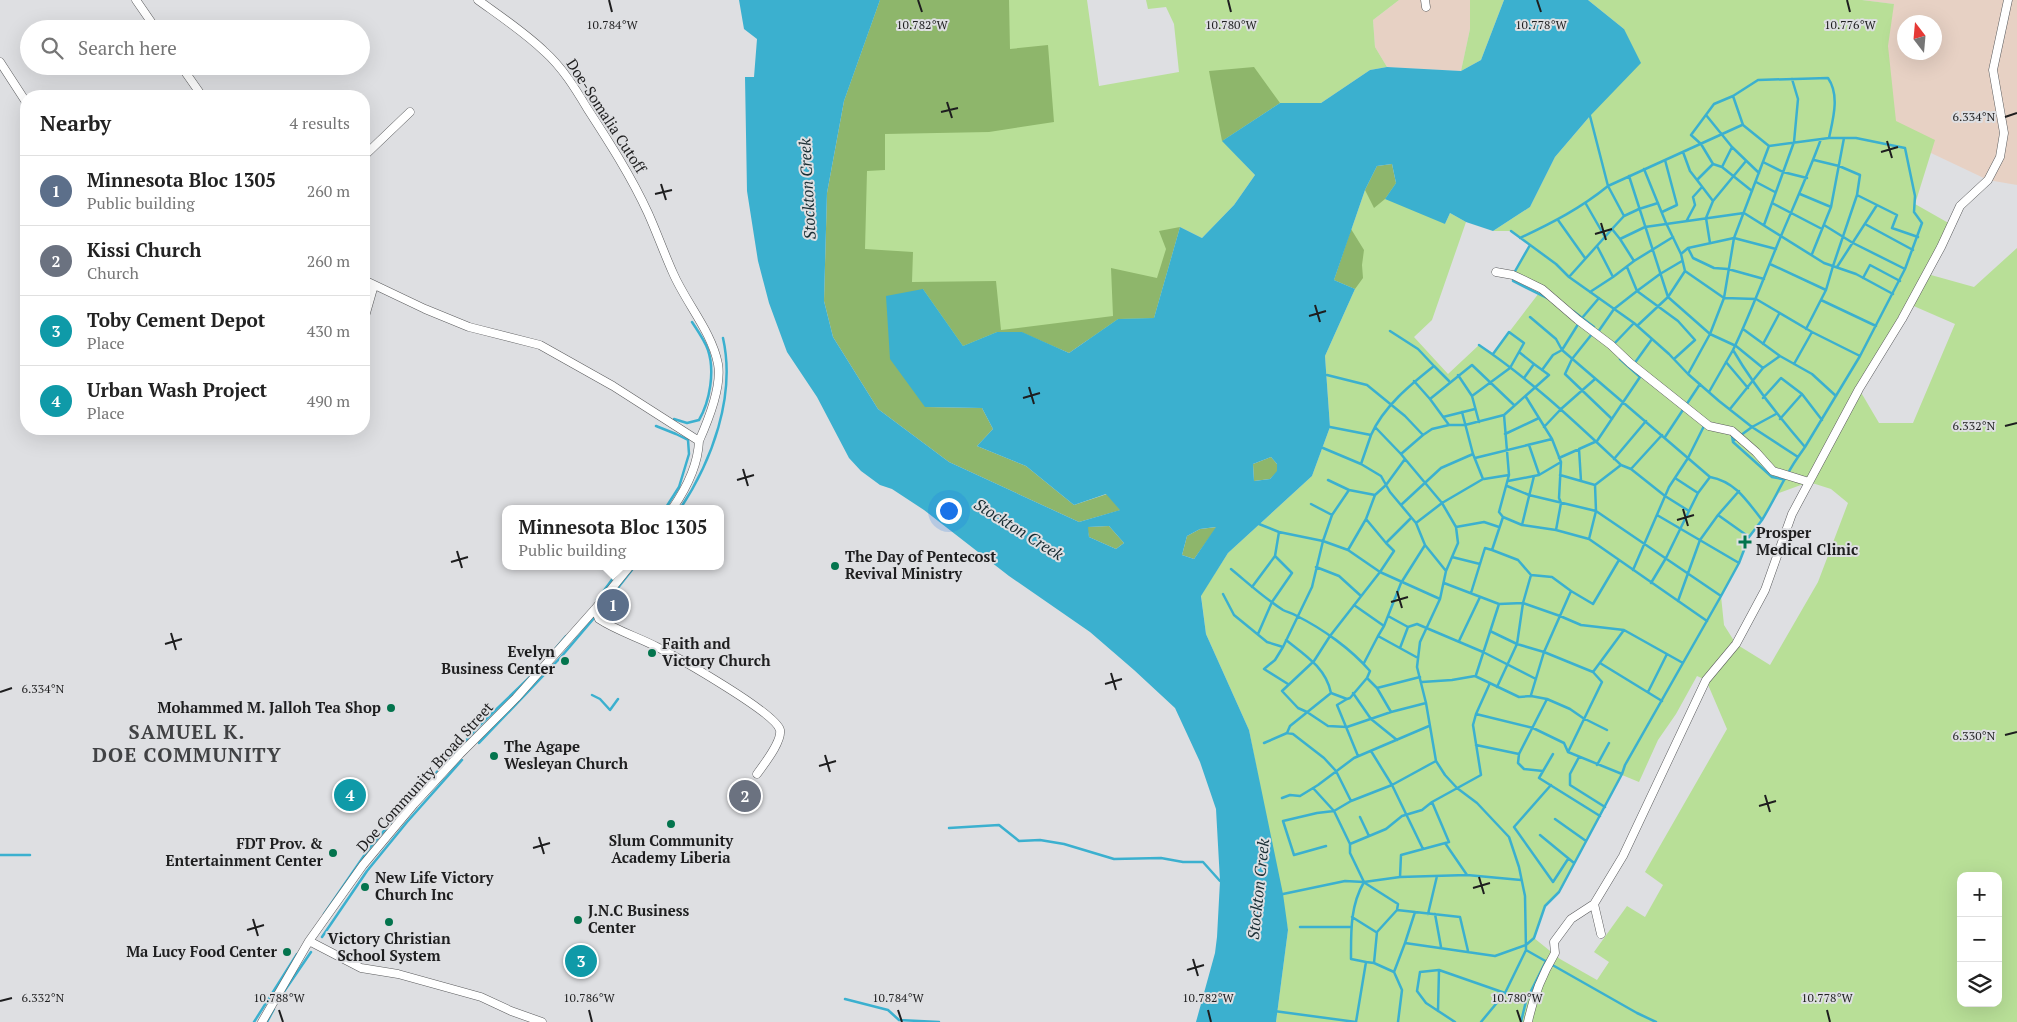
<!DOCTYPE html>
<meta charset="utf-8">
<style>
body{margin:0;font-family:"PT Serif",serif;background:#f2f2f2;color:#222}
.controls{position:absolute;right:15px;bottom:15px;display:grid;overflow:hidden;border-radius:10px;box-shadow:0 5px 20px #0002}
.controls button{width:45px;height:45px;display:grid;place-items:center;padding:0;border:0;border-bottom:1px solid #e0e0e0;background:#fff;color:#222;font:25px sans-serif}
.compass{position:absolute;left:1897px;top:15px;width:45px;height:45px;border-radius:50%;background:#fff;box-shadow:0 5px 20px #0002;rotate:344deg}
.you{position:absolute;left:948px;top:510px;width:18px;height:18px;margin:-12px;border:4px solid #fff;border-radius:50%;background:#1a73e8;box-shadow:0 0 0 8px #1a73e833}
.badge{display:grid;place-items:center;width:32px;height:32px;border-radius:50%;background:#03744d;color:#fff;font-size:16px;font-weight:700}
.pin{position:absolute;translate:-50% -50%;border:2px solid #fff;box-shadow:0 1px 5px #0006}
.popup{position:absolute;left:502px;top:505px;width:222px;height:65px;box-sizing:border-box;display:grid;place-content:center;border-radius:10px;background:#fff;filter:drop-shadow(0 1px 4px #0005);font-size:16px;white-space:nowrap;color:#767676}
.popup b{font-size:19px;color:#222}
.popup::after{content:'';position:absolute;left:50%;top:100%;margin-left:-10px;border:10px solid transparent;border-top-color:#fff}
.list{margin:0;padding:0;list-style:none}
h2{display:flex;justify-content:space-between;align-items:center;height:65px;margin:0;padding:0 20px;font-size:21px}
h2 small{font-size:16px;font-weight:400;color:#767676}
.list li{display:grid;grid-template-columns:32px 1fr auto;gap:15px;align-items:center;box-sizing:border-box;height:70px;padding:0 20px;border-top:1px solid #e0e0e0}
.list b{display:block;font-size:19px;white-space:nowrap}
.list p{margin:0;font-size:16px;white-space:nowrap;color:#767676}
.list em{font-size:16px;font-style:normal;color:#767676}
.icon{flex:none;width:28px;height:28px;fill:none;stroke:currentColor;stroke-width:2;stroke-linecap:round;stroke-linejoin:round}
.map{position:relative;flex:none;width:2017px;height:1022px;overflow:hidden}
.search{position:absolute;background:#fff;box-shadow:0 5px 20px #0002;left:20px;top:20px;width:350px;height:55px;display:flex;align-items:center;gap:12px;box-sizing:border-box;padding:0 18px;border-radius:28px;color:#767676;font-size:19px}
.panel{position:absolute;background:#fff;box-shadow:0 5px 20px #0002;left:20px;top:90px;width:350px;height:345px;border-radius:20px}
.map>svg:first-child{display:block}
.industrial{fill:#e7d1c4;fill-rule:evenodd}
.green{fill:#b8df97;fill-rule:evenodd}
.forest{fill:#8eb66b}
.water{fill:#3bb0cf;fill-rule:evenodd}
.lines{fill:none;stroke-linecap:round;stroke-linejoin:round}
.stream{stroke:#3bb0cf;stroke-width:2.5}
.street-casing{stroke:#5a5b5d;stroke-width:9}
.street{stroke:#fff;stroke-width:8}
.ticks{fill:none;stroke:#1e1e1f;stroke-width:2}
.poi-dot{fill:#03744d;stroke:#dedfe2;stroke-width:2}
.labels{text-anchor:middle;stroke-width:4;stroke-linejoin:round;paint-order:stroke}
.street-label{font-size:15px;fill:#1e1e1f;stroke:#dedfe2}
.poi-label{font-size:15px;font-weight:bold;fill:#1e1e1f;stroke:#dedfe2;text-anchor:start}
.water-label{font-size:16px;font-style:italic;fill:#192d33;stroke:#dedfe2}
.district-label{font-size:20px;font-weight:bold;letter-spacing:1px;fill:#414244;stroke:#dedfe2}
.ticks-label{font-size:12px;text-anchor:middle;fill:#1e1e1f;stroke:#dedfe2;stroke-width:4;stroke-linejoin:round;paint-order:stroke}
</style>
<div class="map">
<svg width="2017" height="1022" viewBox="0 0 2017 1022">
<rect width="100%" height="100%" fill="#dedfe2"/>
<path class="industrial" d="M1399 0H1470V29L1461 71 1387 67 1375 47 1373 20Z
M1862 0H2017V185L1988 180 1931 153 1904 134 1858 117 1894 4ZM1904 22H1934V52H1904Z"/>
<path class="green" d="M880 0H1087L1099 86 1179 72 1174 24 1166 7 1148 9 1146 0H1399L1373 20 1375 47 1387 67 1370 70 1321 103H1280L1223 141 1255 175 1234 205 1202 238 1180 227 1154 318 878 409 844 101Z
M1470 0H1504L1481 60 1461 71 1470 29Z
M1588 0H1862L1894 4 1888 46 1896 121 1935 140 1915 204 1952 225 1931 275 1974 287 2017 248V1022H1276L1288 930 1249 730 1206 634 1201 595 1228 553 1312 476 1330 427 1325 356 1355 289 1334 280 1365 190 1377 166 1445 224 1450 213 1466 222 1432 320 1414 337 1448 374 1479 345 1493 353 1542 289 1513 275 1530 245 1511 231H1493L1530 207 1555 157 1590 116 1624 29ZM1909 304 1955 324 1913 423H1879L1859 389ZM1809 482 1831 489 1848 503 1818 582 1770 665 1736 644 1724 625 1721 596 1739 563 1749 537 1779 493ZM1697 676 1706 680 1727 729 1645 872 1663 885 1645 917 1627 906 1594 952 1609 962 1597 980 1560 959 1534 938 1545 906 1559 892 1622 775 1639 782 1658 740 1676 714ZM1961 876H1998V1003H1961Z"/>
<path class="forest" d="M880 0H1009L1010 49 1048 45 1054 122 989 132 885 134V170L867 171 865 249 913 252 912 282 996 281 1001 330 1113 316 1111 268 1157 278 1166 249 1159 231 1180 227 1154 318 1118 319 1069 353 1021 332H997L963 346 923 289 925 407 982 408 993 429 977 446 1026 466 1074 505 1107 494 1121 510 1079 522 949 462 878 409 833 337 824 301 827 193 844 101Z
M1254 67 1280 103 1222 141 1209 71Z
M1392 164 1396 183 1385 199 1374 208 1365 190 1377 166Z
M1351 229 1364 250 1362 265 1363 278 1355 289 1334 280Z
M1271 457 1277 464 1278 471 1270 479 1254 481 1253 464Z
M1109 526 1124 543 1116 549 1089 537 1087 527Z
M1217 527 1194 559 1182 555 1187 536 1200 529Z"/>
<path class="water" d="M739 0H880L844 101 827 193 824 301 833 337 878 409 949 462 1079 522 1120 510 1106 494 1074 505 1026 466 977 446 993 429 982 408 925 407 890 359 886 296 923 289 963 346 997 332H1022L1069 353 1118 319 1154 318 1180 227 1202 238 1234 205 1255 175 1222 141 1280 103H1321L1370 70 1387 67 1461 71 1481 60 1504 0H1588L1624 29 1641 63 1590 116 1555 157 1530 207 1493 231 1466 222 1450 213 1445 224 1385 199 1396 183 1392 164 1377 166 1365 190 1334 280 1355 289 1325 356 1330 427 1312 476 1228 553 1201 596 1206 634 1249 730 1283 894 1288 930 1276 1022H1196L1215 953 1217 937 1220 881 1216 809 1200 762 1175 708 1134 670 1090 632 1009 576 924 510 892 489 880 485 861 471 849 458 817 397 787 352 769 303 758 261 747 191 745 77H754L757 39 744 29ZM1271 457 1277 464V471L1270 479 1254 481 1253 464ZM1109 526 1124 543 1116 549 1089 537 1088 527ZM1216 527 1194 559 1182 555 1187 536 1200 529Z"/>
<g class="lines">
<path class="stream" d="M1706 115 1732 147 1759 173
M1769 146 1829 138H1856L1905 148 1915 196 1914 212 1922 223 1905 269 1860 356
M1683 152 1690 171 1697 180
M1763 162 1783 172 1807 178
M1713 164 1722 167 1752 191
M1722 167 1732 147
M1629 176 1668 297 1710 334 1736 346 1763 368
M1756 182 1775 192
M1800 194 1831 207
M1857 195 1897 215 1892 228 1918 237
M1713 201 1697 180 1713 164 1701 144 1691 135 1714 104 1733 96 1758 80 1828 78C1840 95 1833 119 1829 138
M1772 203 1822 229
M1586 204 1605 237
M1662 212 1677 205 1665 160
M1624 216 1639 209 1658 203
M1558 220 1585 258
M1687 220 1695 205 1693 197 1702 187
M1865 224 1913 250
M1764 225 1794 142 1798 99 1792 79
M1824 225 1853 243 1905 269
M1612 229 1624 216 1608 186 1742 125
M1511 231 1556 264 1569 277 1634 323 1669 354 1688 374 1719 401 1752 427 1798 457C1784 477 1775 499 1762 520
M1520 238C1552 223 1581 208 1608 186L1590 116
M1710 243 1706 218 1713 201 1746 161
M1688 248 1693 258 1714 268 1728 269 1764 279
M1681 254 1688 248 1734 238 1776 249
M1812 254 1831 207 1844 138
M1634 261 1673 237
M1770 264 1826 290
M1837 267 1877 205
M1685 271 1724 298 1756 299 1812 332 1860 356 1805 447
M1516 274 1514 273 1530 245
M1514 277 1513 281 1547 298
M1569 277 1612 229 1620 239 1645 227 1744 213 1824 263 1856 274 1893 294
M1613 277 1634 261 1620 239
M1863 278 1870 265 1900 281
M1590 292 1613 277 1597 246
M1599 298 1582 318 1562 350 1710 477C1736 482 1747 501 1762 520L1749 537 1739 563
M1821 300 1876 326
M1573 311 1594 327
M1530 317 1556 339 1562 350 1553 355 1542 370
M1637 326 1668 297 1685 271 1681 254 1666 223 1644 169
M1743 329 1780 356 1812 374 1836 396
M1806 329 1826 290 1833 266 1857 195 1860 175 1839 166 1814 160
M1598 332 1614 309 1637 291 1627 267
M1592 334 1572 359 1565 374 1612 419
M1763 344 1779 314
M1479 345C1531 380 1575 422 1621 465L1595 485
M1612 346 1634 323
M1519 352 1534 364 1524 378
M1620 359 1640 377
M1674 359 1695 340 1678 321 1637 291 1660 274 1682 261
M1726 362 1748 388
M1634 364 1652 339
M1794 364 1812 332
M1434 366 1449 381
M1688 374 1710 334 1724 298 1734 238 1769 146 1743 125 1733 96
M1327 375 1367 385 1405 416 1423 435 1401 454 1405 459 1386 485 1375 495 1366 519 1348 550
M1458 375 1472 396 1479 422
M1414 381 1430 399 1449 425
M1709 392 1733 350
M1472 396 1510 368 1524 343 1509 332 1493 354
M1526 397 1552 439 1561 462 1559 498 1561 503 1556 530
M1763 398 1781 378 1802 394 1822 420
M1430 399 1472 365 1514 405
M1730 409 1763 368 1780 356
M1504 415 1509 475 1499 512 1503 517 1522 525 1556 530 1589 539 1707 621
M1443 417 1475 409
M674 419 687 423 699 420C710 401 715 371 708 350 705 341 698 331 692 322
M1780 419 1802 394
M656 426 676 434 688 440 689 454 679 487 665 509
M1330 427 1371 435 1361 464
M1375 427 1401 454
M1544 427 1561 409 1595 379
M1505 434 1539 418
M1371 435C1384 406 1410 385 1434 366L1418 349 1390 331
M1423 435 1432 429 1449 425H1465L1504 415 1549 375 1534 364
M1732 435 1733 442 1772 477 1782 479
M1665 437 1700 384
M1733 441 1752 427 1776 414
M1529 445 1539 474
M1323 448 1361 464 1381 476 1390 492 1416 523 1425 545 1446 571 1440 599
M1579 449 1581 481
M1798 457 1805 447C1778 416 1754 386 1733 350 1751 313 1765 274 1781 236 1795 203 1809 172 1821 139
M1475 458 1552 439
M1559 458 1597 441 1642 374
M1405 459 1442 503 1456 527 1484 522 1499 527
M1614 459 1646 421
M1621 465 1631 469 1665 496 1689 511 1666 558 1651 583
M1631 469 1662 435
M1560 475 1595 485 1596 511 1589 539
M1675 478 1698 493
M1484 479 1509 475
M1328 480 1349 490
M1508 481 1539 475 1561 462
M1311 504 1332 515
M1401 505 1441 468 1473 454
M680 509C712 461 736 396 723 338
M1689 511 1698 493 1710 477
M1657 515 1739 563 1721 596
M1718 515 1749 537
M1411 518 1386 543 1394 551 1380 572 1330 636 1314 661 1282 691 1298 708 1307 712 1328 726 1347 727 1391 712 1426 703
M1366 519 1386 543
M1416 523 1442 503 1483 479 1473 454 1462 412
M1259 524 1279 532 1323 541 1348 550 1380 572 1440 599 1420 642 1417 667 1426 703 1436 761 1445 775 1457 788 1477 803 1509 837 1519 867 1525 896 1526 950 1505 993 1481 1022
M1522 525 1534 476
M1452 557 1480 564 1471 593
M1480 564 1485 548 1492 550
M1316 567 1339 576 1361 596
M1231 569C1248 583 1264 598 1283 610 1287 612 1292 613 1297 616 1323 629 1351 649 1370 671L1367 678 1377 688 1391 712
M1633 570 1669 487 1688 458 1705 424
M1446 571 1458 543 1456 527
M1531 575 1552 577 1571 591 1544 652 1531 695
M1444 583 1499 604 1476 675
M1252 587 1275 556 1279 532
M1571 591 1593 604 1619 560
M1223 594 1234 615 1267 642 1283 647
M597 600 622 566
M1678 601 1700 540 1718 515 1739 491
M1499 604 1523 603 1560 616 1581 625 1624 630 1683 663
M1354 605 1384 626 1378 636 1418 658
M599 612 635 566
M1388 616 1408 627 1400 648
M1384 626 1401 583 1425 545
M1408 627 1417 624 1483 652 1536 679
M1490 631 1517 644 1544 652 1593 672 1602 682 1568 752
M1258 634 1272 602 1292 573 1275 556
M1286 640C1305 655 1326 668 1331 693L1347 699 1350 698 1367 678
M1459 641 1480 597
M550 655 566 636
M1364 663 1378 636
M1600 663 1662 701
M1593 672 1624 630
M1422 682 1452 680 1475 676 1519 697 1531 696 1547 699 1570 709 1583 718 1607 730
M1288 684 1264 669 1275 660 1283 647 1312 587 1323 541 1332 515 1349 490 1375 495
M1497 687 1517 644 1523 603 1531 575 1518 560 1492 550 1503 517
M1377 688 1420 677
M1648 692 1667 654
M1353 693 1371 719 1397 740
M592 695 600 699 610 710 618 699
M1347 699 1337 705 1358 756
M1476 714 1533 728 1564 743 1568 752 1622 774
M1287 733 1290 726 1331 693
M479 743 561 657 595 617
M1264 743 1287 733 1293 734 1324 758 1336 771 1351 801
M1476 745 1519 754
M1371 751 1392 785 1423 849
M1553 754 1539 778 1600 816
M1579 757 1570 774V785L1605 807
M1597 765 1609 743
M1543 771 1524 769 1518 763 1519 754 1547 699
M1551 785 1514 827 1553 882 1568 859
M1313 788 1334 811 1350 844V853L1364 882C1350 906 1351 932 1351 959L1366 962
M1282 798 1290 795 1300 796 1318 785 1354 758 1429 726
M1360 817 1369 836
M1555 819 1586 841
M949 828 999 825 1019 841 1040 840 1064 844 1114 859 1161 858 1183 862H1203L1220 881H1223
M1540 835 1574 863
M1445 843 1467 875
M1350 844 1386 829 1402 816 1422 810 1432 802
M1326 846 1294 855 1283 821 1317 813 1334 811 1351 801 1392 785 1436 761
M0 855H30
M1400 877 1401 855 1449 842 1432 802 1481 775 1473 725 1476 714 1490 683
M1283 894 1345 881 1364 882 1400 877 1467 875 1521 880
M1397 910 1460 917 1468 951
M324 914 368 850 393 820 479 726 533 674
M1428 914 1437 876
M1435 914 1441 947
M1352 917 1376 932
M1300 927H1351
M322 937 367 871 407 822 462 760
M1405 943 1415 912
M1526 950 1637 1013 1656 1022
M1374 963 1394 972 1402 990 1398 1022
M1394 972 1405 943 1495 956 1526 945 1534 938 1545 906 1559 892 1622 774 1625 765 1721 596 1596 511 1529 495 1507 486
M281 996 311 952
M845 999 888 1010 899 1020 939 1022
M1274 1011 1356 1022
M1438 1011 1439 970
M254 1022 297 954
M267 1022 274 1009
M1356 1022 1366 962 1374 963 1377 932 1397 910 1398 904 1365 883
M1455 1022 1426 1003 1417 991 1420 972 1439 970 1505 993
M1521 1022 1526 1001 1546 961"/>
<g class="street-casing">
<path id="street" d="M136 0 156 29
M478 0C500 16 524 32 544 51 562 67 575 88 587 108 609 142 631 176 648 213 657 233 664 253 673 273 686 303 712 332 718 364 722 386 708 421 699 441
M1425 0 1426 7
M0 62 26 102
M181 66 202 96
M364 156 410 112
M1496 272 1513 275 1542 289 1578 320 1611 345 1630 363 1709 426 1732 431 1756 452 1773 471 1809 482
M364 280 425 309 469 327 540 345 613 386 699 441C698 465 686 489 672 509
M364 320 374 285
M595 609 599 619C617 631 638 637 657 647 677 657 776 713 780 730 782 742 764 764 757 774
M1594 904 1623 856 1706 680 1736 644 1765 590 1792 514 1859 389 1902 319 1941 247 1960 206 1988 180 2000 157 2004 133 1993 70 2008 0
M309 941 361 968 398 974 481 997 511 1011 542 1022
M262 1022 309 941 363 865 414 804 460 754 516 698 595 609 630 566
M1528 1022C1533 997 1542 975 1555 953L1554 942 1571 919 1594 904 1601 934"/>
</g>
<use href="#street" class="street"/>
</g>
<path class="ticks" d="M609 0 612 12M918 0 922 12M1228 0 1231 12M1537 0 1541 12M1847 0 1850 12M947 102 952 118M941 112 958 108M2005 117 2017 113M1887 141 1892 158M1881 152 1898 147M661 184 666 200M655 194 672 190M1601 223 1606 240M1595 234 1612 229M1315 305 1320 322M1309 316 1326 311M1029 387 1034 404M1023 398 1040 393M2005 426 2017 423M743 469 748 486M737 480 754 475M1683 509 1688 526M1677 520 1694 515M457 551 462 568M451 562 468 557M1397 591 1402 608M1391 602 1408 597M171 633 176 650M165 644 182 639M1111 673 1116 690M1105 684 1122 679M0 692 12 688M2005 735 2017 732M825 755 830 772M819 766 836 761M1765 795 1770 812M1759 806 1776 801M539 837 544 854M533 848 550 843M1479 877 1484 894M1473 888 1490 883M253 919 258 936M247 930 264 925M1193 959 1198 976M1187 970 1204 965M0 1001 12 998M279 1010 283 1022M589 1010 592 1022M898 1010 902 1022M1208 1010 1211 1022M1517 1010 1521 1022M1827 1010 1830 1022"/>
<g class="poi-dot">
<path d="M1742.5 534.5h5v5h5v5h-5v5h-5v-5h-5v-5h5z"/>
<circle cx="835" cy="566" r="5"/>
<circle cx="652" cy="653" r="5"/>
<circle cx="565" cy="661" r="5"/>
<circle cx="391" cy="708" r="5"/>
<circle cx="494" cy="756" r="5"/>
<circle cx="671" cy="824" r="5"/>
<circle cx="333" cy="853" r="5"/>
<circle cx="365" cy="887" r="5"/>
<circle cx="578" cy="920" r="5"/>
<circle cx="389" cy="922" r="5"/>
<circle cx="287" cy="952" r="5"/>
</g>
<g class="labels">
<g class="street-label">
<text transform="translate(606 116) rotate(57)" y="5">Doe-Somalia Cutoff</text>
<text transform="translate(425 777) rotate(-48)" y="5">Doe Community Broad Street</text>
</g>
<g class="poi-label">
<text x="1756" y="538">Prosper<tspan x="1756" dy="17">Medical Clinic</tspan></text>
<text x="845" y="562">The Day of Pentecost<tspan x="845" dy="17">Revival Ministry</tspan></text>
<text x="662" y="649">Faith and<tspan x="662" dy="17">Victory Church</tspan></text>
<text x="555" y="657" text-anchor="end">Evelyn<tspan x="555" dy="17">Business Center</tspan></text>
<text x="381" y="713" text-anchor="end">Mohammed M. Jalloh Tea Shop</text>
<text x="504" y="752">The Agape<tspan x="504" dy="17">Wesleyan Church</tspan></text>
<text x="671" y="846" text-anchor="middle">Slum Community<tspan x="671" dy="17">Academy Liberia</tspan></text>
<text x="323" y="849" text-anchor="end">FDT Prov. &amp;<tspan x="323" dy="17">Entertainment Center</tspan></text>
<text x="375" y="883">New Life Victory<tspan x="375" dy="17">Church Inc</tspan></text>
<text x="588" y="916">J.N.C Business<tspan x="588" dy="17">Center</tspan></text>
<text x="389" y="944" text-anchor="middle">Victory Christian<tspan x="389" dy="17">School System</tspan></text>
<text x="277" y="957" text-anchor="end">Ma Lucy Food Center</text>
</g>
<g class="water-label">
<text transform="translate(807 189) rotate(-93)" y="6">Stockton Creek</text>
<text transform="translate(1019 529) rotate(32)" y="6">Stockton Creek</text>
<text transform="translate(1258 889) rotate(-84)" y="6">Stockton Creek</text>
</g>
<g class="district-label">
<text x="187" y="739">SAMUEL K.<tspan x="187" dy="23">DOE COMMUNITY</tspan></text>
</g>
</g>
<g class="ticks-label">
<text x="612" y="29">10.784°W</text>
<text x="922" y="29">10.782°W</text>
<text x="1231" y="29">10.780°W</text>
<text x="1541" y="29">10.778°W</text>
<text x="1850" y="29">10.776°W</text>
<text x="1974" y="121">6.334°N</text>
<text x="1974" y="430">6.332°N</text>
<text x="43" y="693">6.334°N</text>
<text x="1974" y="740">6.330°N</text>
<text x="279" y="1002">10.788°W</text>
<text x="589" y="1002">10.786°W</text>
<text x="898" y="1002">10.784°W</text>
<text x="1208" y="1002">10.782°W</text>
<text x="1517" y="1002">10.780°W</text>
<text x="1827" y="1002">10.778°W</text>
<text x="43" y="1002">6.332°N</text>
</g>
</svg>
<div class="controls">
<button>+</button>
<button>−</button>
<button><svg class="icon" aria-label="layers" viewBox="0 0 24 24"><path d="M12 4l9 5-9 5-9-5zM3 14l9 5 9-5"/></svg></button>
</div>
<svg class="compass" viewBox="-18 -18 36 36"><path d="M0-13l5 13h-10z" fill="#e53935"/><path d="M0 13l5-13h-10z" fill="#767676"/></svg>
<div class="you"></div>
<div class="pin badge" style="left:613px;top:605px;background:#5c6f8a">1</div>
<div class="popup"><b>Minnesota Bloc 1305</b>Public building</div>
<div class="pin badge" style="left:745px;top:796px;background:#6b7280">2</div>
<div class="pin badge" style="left:581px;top:961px;background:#0f9aa8">3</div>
<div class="pin badge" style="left:350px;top:795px;background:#0f9aa8">4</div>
<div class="search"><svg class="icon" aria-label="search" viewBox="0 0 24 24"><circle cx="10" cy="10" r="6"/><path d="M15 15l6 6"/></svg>Search here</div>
<section class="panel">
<h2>Nearby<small>4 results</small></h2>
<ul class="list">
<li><span class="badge" style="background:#5c6f8a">1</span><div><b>Minnesota Bloc 1305</b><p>Public building</p></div><em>260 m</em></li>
<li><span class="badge" style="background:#6b7280">2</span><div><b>Kissi Church</b><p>Church</p></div><em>260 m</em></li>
<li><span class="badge" style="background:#0f9aa8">3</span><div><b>Toby Cement Depot</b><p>Place</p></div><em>430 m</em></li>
<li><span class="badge" style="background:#0f9aa8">4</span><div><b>Urban Wash Project</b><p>Place</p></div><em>490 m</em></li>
</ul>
</section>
</div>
